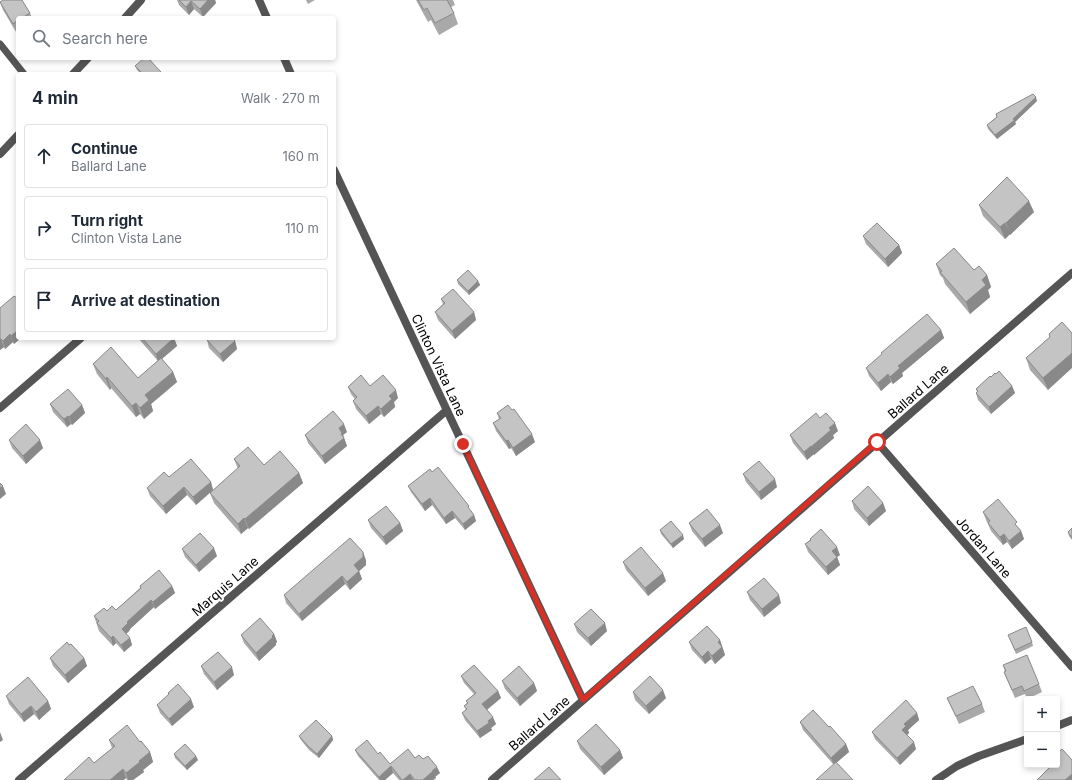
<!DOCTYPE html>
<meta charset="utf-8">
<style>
body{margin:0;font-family:Inter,sans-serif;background:#f2f2f3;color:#1f2937}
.controls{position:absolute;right:12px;bottom:12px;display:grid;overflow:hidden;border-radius:4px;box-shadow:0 2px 6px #0003}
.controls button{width:36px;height:36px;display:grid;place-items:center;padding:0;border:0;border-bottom:1px solid #e0e1e3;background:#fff;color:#1f2937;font:20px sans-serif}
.stop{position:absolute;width:12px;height:12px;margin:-9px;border:3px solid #d93025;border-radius:50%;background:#fff}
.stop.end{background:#d93025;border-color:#fff;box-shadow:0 1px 4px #0008}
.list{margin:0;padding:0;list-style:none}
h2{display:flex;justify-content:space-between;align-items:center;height:52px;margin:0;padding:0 16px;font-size:17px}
h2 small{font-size:13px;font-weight:400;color:#747a83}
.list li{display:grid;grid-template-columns:26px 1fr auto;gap:12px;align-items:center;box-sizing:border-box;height:64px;margin:0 8px 8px;padding:0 8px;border:1px solid #e0e1e3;border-radius:4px}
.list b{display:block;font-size:15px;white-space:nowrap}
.list p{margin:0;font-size:13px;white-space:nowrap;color:#747a83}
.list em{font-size:13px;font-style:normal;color:#747a83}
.icon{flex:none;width:22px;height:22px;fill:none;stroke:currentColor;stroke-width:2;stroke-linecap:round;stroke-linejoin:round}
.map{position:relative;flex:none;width:1072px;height:780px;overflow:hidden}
.search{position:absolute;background:#fff;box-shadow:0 2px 6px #0003;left:16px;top:16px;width:320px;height:44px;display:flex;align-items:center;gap:10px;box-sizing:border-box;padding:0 14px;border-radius:4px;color:#747a83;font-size:15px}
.panel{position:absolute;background:#fff;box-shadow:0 2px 6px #0003;left:16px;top:72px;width:320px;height:268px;border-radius:4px}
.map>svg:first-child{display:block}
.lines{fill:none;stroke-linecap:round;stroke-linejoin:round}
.lane{stroke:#555;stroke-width:7}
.street{stroke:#555;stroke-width:8}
.wall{fill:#a9a9a9}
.shaded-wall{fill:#898989}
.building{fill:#c4c4c4;stroke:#898989}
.route{stroke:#d93025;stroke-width:5}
.labels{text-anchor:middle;stroke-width:4;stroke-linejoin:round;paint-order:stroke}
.street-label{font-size:13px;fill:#000;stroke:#fff}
</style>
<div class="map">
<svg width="1072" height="780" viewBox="0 0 1072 780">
<rect width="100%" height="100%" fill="#fff"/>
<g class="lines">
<path class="lane" d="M0 44 24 74"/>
<path class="street" d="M259 0 267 18
M125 18 141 0
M284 58 291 74
M73 74 88 58
M0 154 18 135
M334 170 583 700
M0 408 81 338
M877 442 1072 667
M1057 726 1072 720
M19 780 447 410
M492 780 919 406 1072 273
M936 780 957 766 979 756 1027 739"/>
</g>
<path class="wall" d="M177 0H215L216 3 203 17 194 9 189 15 179 5Z
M306 0H315L308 4Z
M416 0H453L455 5 451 7 454 13 458 24 439 35 431 20 428 22Z
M0 2 30 13 32 18H18V30L16 32 3 10Z
M135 66 162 74H141L137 70Z
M1037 101 1015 122 1016 124 997 139 988 129 987 125 997 117 996 114Z
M979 205 1034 212 1010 235V234L1005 239 983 216Z
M863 236 899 245 902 253 888 267 866 244Z
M936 264 974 270 987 275 991 287 988 290 990 297 970 314 945 284 943 278 940 275Z
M457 280 478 281 480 285 469 295 458 284Z
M441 299 474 312 476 320 455 339 438 320 435 312 443 304Z
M0 308 18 338H21L14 344 13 342 5 349 4 347 0 350Z
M1062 322 1048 390 1030 370 1026 358 1050 337 1049 334Z
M941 330 944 338 902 373 903 376 893 384 891 382 881 391 869 376 866 368 882 355 881 353Z
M138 338H174L177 346 162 359 173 372 177 382 151 404 153 411 144 419 140 414 136 417 111 388 110 390 97 374 93 364 138 378 158 361Z
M207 340 235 341 237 349 223 362 209 348Z
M996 374 1012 386 1015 393 991 414 978 400 976 393 977 392 976 389 991 377Z
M370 386 398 398 394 402 395 407 384 417 381 414 369 424 356 409 353 401 355 399 351 394 348 387Z
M50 404 82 405 85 413 72 425 71 424 67 427 53 412Z
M497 413 535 442 516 456 511 448 509 449 496 431 493 423 499 419Z
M820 418 838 431 833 435 834 438 814 455V454L807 460 793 443 790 435Z
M347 432 343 435 347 446 325 464 308 443 305 435Z
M9 440 43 448 26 464 12 448Z
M234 459 264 465 299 473 303 483 249 529 248 528 241 534 214 503 210 493 238 469Z
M432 472 474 515 476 521 465 530 455 518 446 524 432 505 425 511 411 492 408 486Z
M743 474 777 487 761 500 746 482Z
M169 477 211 482 213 490 196 505 187 495 166 514 150 496 147 488Z
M852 501 883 503 886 511 869 526 854 509Z
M983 512 1019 528 1021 531 1024 539 1012 549 1007 542 1003 545 991 531 988 524 986 520Z
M368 520 400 523 403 531 386 545 371 528Z
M689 523 723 533 705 547 692 531Z
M1072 528V540L1069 536 1068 532Z
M660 530 684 539 673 548 661 534Z
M810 539 840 555 837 557 840 565 828 575 808 552 805 544 810 540Z
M182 549 217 556 199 572 185 557Z
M366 560V565L359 571 362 579 350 590 345 584 302 621 286 603 284 595Z
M623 562 666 581 648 596 626 570Z
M140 586H172L175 593 155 609 154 607 130 629V630L126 634 130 638 132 645 124 652 116 643 113 646 99 631 94 616 107 611 116 610 140 588Z
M747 592 781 603 764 617 750 600Z
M574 624 607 631 591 646 577 632Z
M274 634 277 642 276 643V645L259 661 244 643 241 635Z
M1010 639 1032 642 1033 646 1016 654Z
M720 640 725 655 715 664 711 659 705 664 692 650 689 642Z
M50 658H84L87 666 68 683 53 666Z
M1003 665 1039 684 1042 692 1027 699 1025 694 1015 698 1004 672H1005Z
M201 666 234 675 217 690 204 674Z
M461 676 498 691 501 698 487 710 496 724 491 728 492 730 480 738 465 720 462 713 466 710 464 706 467 703 466 701 474 694 464 683Z
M502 681 534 683 537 691 520 706 505 689Z
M633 692 666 698 649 714 635 700Z
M168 693 194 707 172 726 160 713 157 705 169 694Z
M6 696 48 701 51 709 39 720 34 714 24 722 9 704Z
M947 698 982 704 985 712 959 724Z
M917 713 919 720 908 730 909 733 907 735 916 749 900 765 875 739 872 732Z
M800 722 829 727 846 744 849 752 833 764 803 730Z
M299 736H332L333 740 319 758 309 750 301 740Z
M109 740 140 742 150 752 153 762 143 770 144 772 133 780H127L126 778 94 763 112 748Z
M577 741 620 750 623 758 604 775 580 749Z
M355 750 378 754 390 764 415 758 423 759 440 773 435 777 436 778 433 780H399L393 773 385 780H379L358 756Z
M174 754 198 760 187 770 175 758Z"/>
<path class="shaded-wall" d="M208 0H215L216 3 203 17 200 9Z
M191 1 194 9 189 15 186 7Z
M1036 97 1037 101 1015 122 1016 124 997 139 995 135Z
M1029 201 1034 212 1010 235 1006 223Z
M1005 223 1010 234 1005 239 1000 227Z
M899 245 902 253 888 267 885 259Z
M987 275 991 287 988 290 990 297 970 314 966 302 982 280Z
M478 281 480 285 469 295 468 291Z
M474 312 476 320 455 339 452 331Z
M18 330V338H21L14 344 11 336Z
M941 330 944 338 902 373 903 376 893 384 890 377 898 366Z
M10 334 13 342 5 349 3 341Z
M174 338 177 346 158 362 156 354Z
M0 339H1L4 347 0 350Z
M235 341 237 349 223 362 220 354Z
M1072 353V368L1048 390 1043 378Z
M173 372 177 382 151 404 153 411 144 419 140 408 145 395Z
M888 374 891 382 881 391 878 383Z
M107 377 111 388 110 390 106 379Z
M1012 386 1015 393 991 414 989 407Z
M396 390 398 398 394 402 395 407 384 417 381 409 389 396Z
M136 403 140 414 136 417 132 406Z
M82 405 85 413 72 425 69 417Z
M378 406 381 414 369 424 366 416Z
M68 416 71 424 67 427 64 419Z
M835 423 838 431 833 435 834 438 814 455 811 447 829 428Z
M344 424 347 432 343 435 347 446 325 464 322 456 339 428Z
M532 434 535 442 516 456 513 448Z
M40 440 43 448 26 464 23 456Z
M508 440 511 448 509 449 506 441Z
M811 446 814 454 807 460 804 452Z
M299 473 303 483 249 529 245 519Z
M775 479 777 487 761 500 759 492Z
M211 482 213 490 196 505 193 497Z
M3 486 6 494 0 499V488Z
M184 487 187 495 166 514 163 506Z
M430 498 432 505 425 511 422 504Z
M883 503 886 511 869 526 867 518Z
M452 511 455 518 446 524 444 518Z
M474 515 476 521 465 530 463 524Z
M244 518 248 528 241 534 238 524Z
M400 523 403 531 386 545 383 537Z
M720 525 723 533 705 547 702 539Z
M1021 531 1024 539 1012 549 1009 541Z
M1004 534 1007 542 1003 545 1000 537Z
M683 535 684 539 673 548 671 544Z
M837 547 840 555 837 557 840 565 828 575 826 567 832 551Z
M214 548 217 556 199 572 196 565Z
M363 552 366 560V565L357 573 354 565Z
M359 571 362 579 350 590 347 582Z
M663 573 666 581 648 596 645 588Z
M342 576 345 584 302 621 299 614Z
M172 586 175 593 155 609 153 602Z
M779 595 781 603 764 617 762 609Z
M151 600 154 607 130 629V630L124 636 122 629 127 622Z
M605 623 607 631 591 646 588 638Z
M274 634 277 642 276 643V645L259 661 256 653Z
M113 636 116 643 113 646 111 638Z
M130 638 132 645 124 652 121 645Z
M720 640 725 655 715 664 712 656 718 642Z
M708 651 711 659 705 664 702 657Z
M84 658 87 666 68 683 65 675Z
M232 667 234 675 217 690 214 682Z
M534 683 537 691 520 706 517 698Z
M663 690 666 698 649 714 646 706Z
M498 691 501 698 485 711 482 704Z
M191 699 194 707 172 726 169 719Z
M48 701 51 709 39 720 36 712Z
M31 706 34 714 24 722 21 714Z
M917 713 919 720 908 730 909 733 905 737 902 730 904 724Z
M493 717 496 724 491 728 492 730 480 738 477 731Z
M0 732 3 740 0 742Z
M332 736 333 740 319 758 317 754Z
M914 742 916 749 900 765 897 758Z
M846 744 849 752 834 765 831 758Z
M620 750 623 758 604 775 601 767Z
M150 752 153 762 143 770 144 772 133 780H128L126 773 139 761Z
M196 756 198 760 187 770 185 766Z
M391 766 393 773 385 780H380L379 777Z
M437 767 440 773 435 777 436 778 433 780H423Z
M123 769 126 778 124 780H110Z
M410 774 413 780H403Z
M1072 774V780H1065Z"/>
<path class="building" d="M3 0H22L30 13 22 18H18V20L13 24 0 2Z
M179 0H208L200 9 191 1 186 7Z
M418 0H447L454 13 435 23 427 8 424 10Z
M144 58H148L161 72 158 74H143L135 66Z
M1033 94 1036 97 1013 119 1015 120 995 135 987 125 997 117 996 114Z
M1007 177 1029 201 1006 223H1005L1000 227 979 205Z
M877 223 899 245 885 259 863 236Z
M954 248 974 270 979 266 987 275 982 280 986 285 966 302 940 272 942 271 936 264Z
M468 270 478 281 468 291 457 280Z
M453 289 474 312 452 331 435 312 445 303 441 299Z
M14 296 17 298 18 297V330L11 336 10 334 3 341 1 339H0V308Z
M927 314 941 330 898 366 900 368 890 377 888 374 878 383 866 368 882 354 881 353Z
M1062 322 1072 333V353L1043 378 1026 358 1050 337 1049 334Z
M142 338H174L156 354Z
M208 338H232L235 341 220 354 207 340Z
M111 347 138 378 161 358 173 372 145 395 149 400 140 408 136 403 132 406 107 377 106 379 93 364Z
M999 371 1012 386 989 407 976 393 978 391 976 389 990 376 991 377 995 373 996 374Z
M361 375 370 386 383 375 396 390 389 396 392 399 381 409 378 406 366 416 353 401 357 397 348 387Z
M68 389 82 405 69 417 68 416 64 419 50 404Z
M508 405 512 410 514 409 532 434 513 448 508 440 506 441 493 423 501 418 497 413Z
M333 411 344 424 339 428 342 433 341 434 344 438 322 456 305 435Z
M816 413 820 418 826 413 835 423 829 428 831 430 811 447V446L804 452 790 435Z
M26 424 40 440 23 456 9 440Z
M248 447 264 465 280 451 299 473 245 519 244 518 238 524 210 493 240 466 234 459Z
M191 459 211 482 193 497 184 487 163 506 147 488 164 472 169 477Z
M759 461 775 479 759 492 743 474Z
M438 467 469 506 468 507 474 515 463 524 452 511 444 518 430 498 422 504 408 486 430 469 432 472Z
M0 483 3 486 0 488Z
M868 486 883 503 867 518 852 501Z
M998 499 1017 522 1015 524 1021 531 1009 541 1004 534 1000 537 988 523 990 521 983 512Z
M386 506 400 523 383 537 368 520Z
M707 509 720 525 702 539 689 523Z
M671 521 683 535 671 544 660 530Z
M1072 528V538L1068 532Z
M821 529 837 547 832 551 837 557 826 567 805 544 811 540 810 539Z
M200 533 214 548 196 565 182 549Z
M350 538 363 552V557L354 565 359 571 347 582 342 576 299 614 284 595Z
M641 547 663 573 645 588 623 562Z
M159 570 172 586 153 602 151 600 127 622 128 623 122 629 130 638 121 645 113 636 111 638 97 623 99 621 94 616 104 608 107 611 112 606 116 610 141 588 140 586Z
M764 578 779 595 762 609 747 592Z
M591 609 605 623 588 638 574 624Z
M260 618 274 634 272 636 273 637 256 653 241 635Z
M707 626 720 640 718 642 722 647 712 656 708 651 702 657 689 642Z
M1026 627 1032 642 1015 650 1008 635Z
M67 642 69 645 71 644 84 658 65 675 50 658Z
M218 652 232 667 214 682 201 666Z
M1027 655 1039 684 1024 691 1022 686 1012 690 1004 672 1006 671 1003 665Z
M474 665 498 691 482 704 493 717 488 721 489 723 477 731 462 713 467 709 464 706 468 703 466 701 476 693 461 676Z
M519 666 534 683 517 698 502 681Z
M650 676 663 690 646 706 633 692Z
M28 677 48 701 36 712 31 706 21 714 6 696Z
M178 684 191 699 169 719 157 705 169 694 168 693Z
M973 686 982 704 956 716 947 698Z
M906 700 917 713 904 724 906 726 902 730 914 742 897 758 872 732Z
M813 710 829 727 830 726 846 744 831 758 800 722Z
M316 720 332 736 317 754 308 746 299 736Z
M596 724 620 750 601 767 577 741Z
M127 725 140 742 141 741 150 752 139 761 140 762 126 773 123 769 110 780H64L89 757 94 763 115 746 109 740Z
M367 740 378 754 380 752 390 764 408 749 415 758 419 755 423 759 428 756 437 767 433 770V771L423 780H415L410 774 403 780H402L391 766 379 777 355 750Z
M185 744 196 756 185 766 174 754Z
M1062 749 1072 760V774L1065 780H1037L1049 768 1046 765H1057V753Z
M836 762 853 780H816Z
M549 767 561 780H534Z"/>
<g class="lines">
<path class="route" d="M463 444 583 700 877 442"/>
</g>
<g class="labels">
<g class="street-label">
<text transform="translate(439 365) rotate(65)" y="5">Clinton Vista Lane</text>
<text transform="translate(918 391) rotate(-41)" y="5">Ballard Lane</text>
<text transform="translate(984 547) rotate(49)" y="5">Jordan Lane</text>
<text transform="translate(225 586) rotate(-41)" y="5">Marquis Lane</text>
<text transform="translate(539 723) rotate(-41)" y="5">Ballard Lane</text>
</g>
</g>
</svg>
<div class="controls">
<button>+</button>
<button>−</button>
</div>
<div class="stop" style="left:877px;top:442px"></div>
<div class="stop end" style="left:463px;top:444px"></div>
<div class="search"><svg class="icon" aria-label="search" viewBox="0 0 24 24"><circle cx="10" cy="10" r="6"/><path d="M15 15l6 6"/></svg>Search here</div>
<section class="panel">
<h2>4 min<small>Walk · 270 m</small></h2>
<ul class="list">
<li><svg class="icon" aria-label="ahead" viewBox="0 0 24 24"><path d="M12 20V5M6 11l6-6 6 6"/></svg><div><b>Continue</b><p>Ballard Lane</p></div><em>160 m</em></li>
<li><svg class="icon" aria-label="right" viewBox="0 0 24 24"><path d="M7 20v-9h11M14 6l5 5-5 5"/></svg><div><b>Turn right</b><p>Clinton Vista Lane</p></div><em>110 m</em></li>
<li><svg class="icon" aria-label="arrive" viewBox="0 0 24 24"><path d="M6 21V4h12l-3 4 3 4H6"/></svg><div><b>Arrive at destination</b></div></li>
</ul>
</section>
</div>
